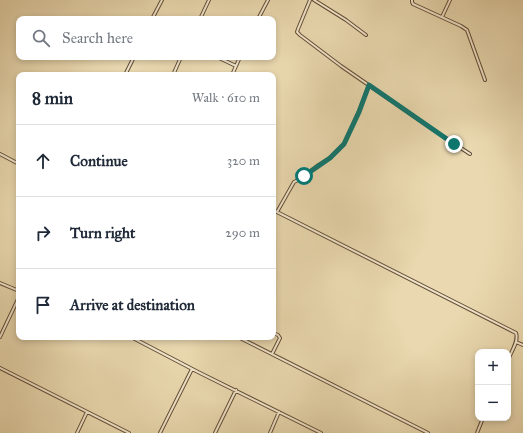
<!DOCTYPE html>
<meta charset="utf-8">
<style>
body{margin:0;font-family:"IM FELL Great Primer",serif;background:#f2f2f3;color:#1f2937}
.controls{position:absolute;right:12px;bottom:12px;display:grid;overflow:hidden;border-radius:8px;box-shadow:0 2px 6px #0003}
.controls button{width:36px;height:36px;display:grid;place-items:center;padding:0;border:0;border-bottom:1px solid #e0e1e3;background:#fff;color:#1f2937;font:20px sans-serif}
.stop{position:absolute;width:12px;height:12px;margin:-9px;border:3px solid #0f766e;border-radius:50%;background:#fff}
.stop.end{background:#0f766e;border-color:#fff;box-shadow:0 1px 4px #0008}
.list{margin:0;padding:0;list-style:none}
h2{display:flex;justify-content:space-between;align-items:center;height:52px;margin:0;padding:0 16px;font-size:17px}
h2 small{font-size:13px;font-weight:400;color:#747a83}
.list li{display:grid;grid-template-columns:26px 1fr auto;gap:12px;align-items:center;box-sizing:border-box;height:72px;padding:0 16px;border-top:1px solid #e0e1e3}
.list b{display:block;font-size:15px;white-space:nowrap}
.list em{font-size:13px;font-style:normal;color:#747a83}
.icon{flex:none;width:22px;height:22px;fill:none;stroke:currentColor;stroke-width:2;stroke-linecap:round;stroke-linejoin:round}
.map{position:relative;flex:none;width:523px;height:433px;overflow:hidden}
.search{position:absolute;background:#fff;box-shadow:0 2px 6px #0003;left:16px;top:16px;width:260px;height:44px;display:flex;align-items:center;gap:10px;box-sizing:border-box;padding:0 14px;border-radius:8px;color:#747a83;font-size:15px}
.panel{position:absolute;background:#fff;box-shadow:0 2px 6px #0003;left:16px;top:72px;width:260px;height:268px;border-radius:8px}
.map>svg:first-child{display:block}
.lines{fill:none;stroke-linecap:round;stroke-linejoin:round}
.street-casing{stroke:#654e37;stroke-width:4}
.street{stroke:#f1e6cc;stroke-width:2}
.route{stroke:#0f766e;stroke-width:5}
</style>
<div class="map">
<svg width="523" height="433" viewBox="0 0 523 433">
<rect width="100%" height="100%" fill="#ead9b0"/>
<filter id="stains"><feTurbulence type="fractalNoise" baseFrequency=".005" numOctaves="4"/><feColorMatrix values="0 0 0 0 .2 0 0 0 0 .09 0 0 0 0 .02 0 0 0 .5 -.17"/></filter>
<radialGradient id="worn" r=".72"><stop offset=".6" stop-color="#630" stop-opacity="0"/><stop offset="1" stop-color="#630" stop-opacity=".3"/></radialGradient>
<g class="lines">
<g class="street-casing">
<path id="street" d="M310 0 298 29 297 32 300 35 341 66 441 135 470 154
M314 0 346 20 366 35
M412 0V2L413 4 461 26 467 30 485 80
M442 17 450 0
M152 19 162 0
M200 19 209 0
M258 19 268 0
M217 57 236 66
M125 75 134 57
M173 75 181 57
M232 75 240 57
M0 154 19 164
M273 210 516 333C519 341 511 352 508 360
M277 212 294 182 300 179 317 166 330 158 344 144 359 111 369 85
M0 283 19 291
M0 337 19 297
M131 337 198 372 321 433
M238 337 428 433
M516 342 523 345
M272 354 280 338 278 335 273 333
M0 368 129 433
M77 433 87 412
M160 433 192 369
M215 433 236 390
M270 433 279 412
M477 433 483 418"/>
</g>
<use href="#street" class="street"/>
</g>
<g class="lines">
<path class="route" d="M304 176 330 158 344 144 359 112 369 85 454 144"/>
</g>
<rect width="100%" height="100%" filter="url(#stains)"/>
<rect width="100%" height="100%" fill="url(#worn)"/>
</svg>
<div class="controls">
<button>+</button>
<button>−</button>
</div>
<div class="stop" style="left:304px;top:176px"></div>
<div class="stop end" style="left:454px;top:144px"></div>
<div class="search"><svg class="icon" aria-label="search" viewBox="0 0 24 24"><circle cx="10" cy="10" r="6"/><path d="M15 15l6 6"/></svg>Search here</div>
<section class="panel">
<h2>8 min<small>Walk · 610 m</small></h2>
<ul class="list">
<li><svg class="icon" aria-label="ahead" viewBox="0 0 24 24"><path d="M12 20V5M6 11l6-6 6 6"/></svg><div><b>Continue</b></div><em>320 m</em></li>
<li><svg class="icon" aria-label="right" viewBox="0 0 24 24"><path d="M7 20v-9h11M14 6l5 5-5 5"/></svg><div><b>Turn right</b></div><em>290 m</em></li>
<li><svg class="icon" aria-label="arrive" viewBox="0 0 24 24"><path d="M6 21V4h12l-3 4 3 4H6"/></svg><div><b>Arrive at destination</b></div></li>
</ul>
</section>
</div>
